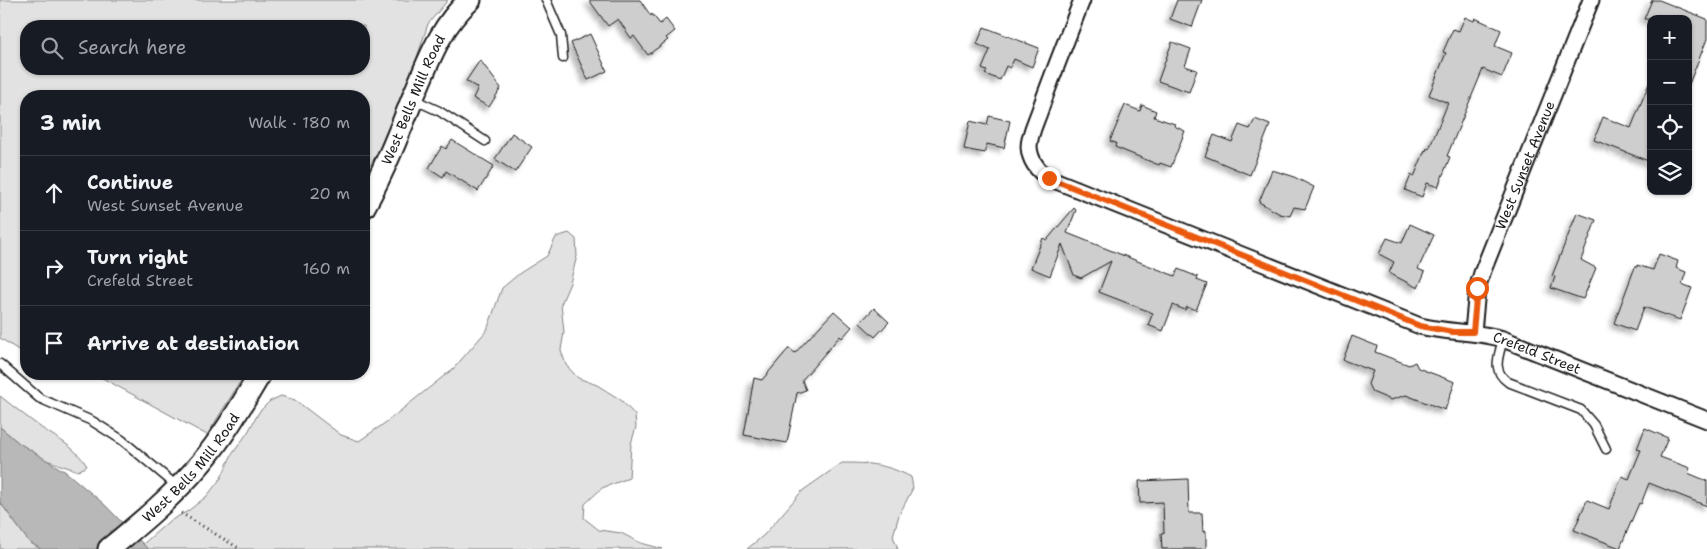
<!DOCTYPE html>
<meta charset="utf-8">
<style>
body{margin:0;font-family:"Shantell Sans",sans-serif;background:#20242c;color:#f1f3f6}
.controls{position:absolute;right:15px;top:15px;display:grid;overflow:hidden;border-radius:10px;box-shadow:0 1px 4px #0004}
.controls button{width:45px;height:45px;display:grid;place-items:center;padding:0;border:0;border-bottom:1px solid #363941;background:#171b24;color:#f1f3f6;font:25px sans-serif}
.stop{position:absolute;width:15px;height:15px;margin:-11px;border:4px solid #ea580c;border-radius:50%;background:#fff}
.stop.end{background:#ea580c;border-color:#fff;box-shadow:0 1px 5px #0008}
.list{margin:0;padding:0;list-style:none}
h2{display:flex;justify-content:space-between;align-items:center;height:65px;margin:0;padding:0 20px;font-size:21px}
h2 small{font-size:16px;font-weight:400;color:#9ea1a6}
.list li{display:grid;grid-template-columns:32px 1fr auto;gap:15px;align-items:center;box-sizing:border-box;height:75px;padding:0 20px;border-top:1px solid #363941}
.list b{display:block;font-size:19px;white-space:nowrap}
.list p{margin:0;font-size:16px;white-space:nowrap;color:#9ea1a6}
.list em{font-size:16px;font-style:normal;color:#9ea1a6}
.icon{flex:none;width:28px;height:28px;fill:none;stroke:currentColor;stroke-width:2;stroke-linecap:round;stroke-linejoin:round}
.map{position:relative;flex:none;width:1707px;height:549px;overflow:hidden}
.search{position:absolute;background:#171b24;box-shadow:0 1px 4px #0004;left:20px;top:20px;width:350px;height:55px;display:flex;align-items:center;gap:12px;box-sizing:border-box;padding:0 18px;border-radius:20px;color:#9ea1a6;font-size:19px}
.panel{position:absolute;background:#171b24;box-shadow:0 1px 4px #0004;left:20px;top:90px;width:350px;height:290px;border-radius:20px}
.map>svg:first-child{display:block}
.green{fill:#e2e2e2;stroke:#7f7f7f;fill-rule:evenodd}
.water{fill:#b8b8b8;stroke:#7a7a7a}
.building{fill:#cecece;stroke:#1c1c1c;filter:url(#shadow)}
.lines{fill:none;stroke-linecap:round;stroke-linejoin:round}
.lane-casing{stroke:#1c1c1c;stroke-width:11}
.street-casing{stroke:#1c1c1c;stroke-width:19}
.secondary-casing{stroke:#1c1c1c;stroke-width:25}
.path{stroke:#1c1c1c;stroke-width:3;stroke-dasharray:1 4;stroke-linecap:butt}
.lane{stroke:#fff;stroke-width:8}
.street{stroke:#fff;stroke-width:15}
.secondary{stroke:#fff;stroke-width:21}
.route{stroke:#ea580c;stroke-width:6}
.labels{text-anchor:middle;stroke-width:4;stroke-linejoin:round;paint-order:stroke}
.street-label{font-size:14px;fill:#1c1c1c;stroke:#fff}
</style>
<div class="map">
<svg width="1707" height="549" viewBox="0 0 1707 549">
<defs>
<filter id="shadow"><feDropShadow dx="-4.5" dy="4.5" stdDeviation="2.5" flood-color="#0004"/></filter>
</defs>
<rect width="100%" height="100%" fill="#fff"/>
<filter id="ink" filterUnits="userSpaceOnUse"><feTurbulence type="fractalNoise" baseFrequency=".02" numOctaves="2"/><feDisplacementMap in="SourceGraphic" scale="10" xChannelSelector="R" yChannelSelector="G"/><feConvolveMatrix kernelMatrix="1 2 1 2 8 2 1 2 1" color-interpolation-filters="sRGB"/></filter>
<g filter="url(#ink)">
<path class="green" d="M0 0H448L428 24 405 94 378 152 364 175V96H26V355L0 338ZM26 26H364V69H26Z
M569 233 576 239 577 256 570 283 561 304 564 332 561 350 566 365 578 378 597 385 621 400 635 415 636 427 631 444 629 478 602 488 585 504 584 518 599 530 621 533 641 543 663 549H148L143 544 168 522 188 511 207 496 221 478 231 456 248 432 259 412 270 401 281 396 295 400 341 435 359 441 385 423 454 368 487 330 502 288 520 273 547 256 556 237Z
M95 374H245L207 435Z
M0 396C14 407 28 418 43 429 60 440 76 448 87 466L78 471 46 460 19 443 0 427Z
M842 463C869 463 886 464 911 477L913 488 899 515 893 536 898 549H747L764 535 802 491Z
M0 502 29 542 41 549H0Z"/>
<path class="water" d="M0 427 19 443 66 472 104 504 148 549H41L29 542 0 502Z"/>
<path class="building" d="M589 0H640L651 16 652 14 660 24 666 19 675 31 666 38 668 40 648 55 634 36 631 38 618 19 608 26Z
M1177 0H1202L1192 27 1170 19Z
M1652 0H1659L1707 19V39L1689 84 1688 19H1644Z
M1465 17 1474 21 1475 18 1501 30 1495 46 1512 53 1502 77 1483 69 1447 156 1450 157 1438 187 1427 183 1422 197 1405 190 1411 175 1414 177 1425 150 1426 151 1427 148 1429 149 1448 103 1429 95 1446 53 1443 52 1453 29 1459 31Z
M984 27 1039 48 1032 67 1014 59 1010 68 1006 66 1000 80 985 74 987 71 982 69 990 50 977 44Z
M590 34 607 71 588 80 571 43Z
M1172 42 1191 49 1185 66 1197 70 1189 92 1158 81Z
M480 60 501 88 489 107 473 98 478 88 466 81Z
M1650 81 1651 162 1594 140 1603 117 1631 128Z
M1125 105 1140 111 1142 105 1156 111 1154 117 1175 124 1174 126 1185 131 1171 167 1160 163 1159 165 1115 147 1116 143 1110 141Z
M989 116 1010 121 1004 148 987 144 985 153 964 149 970 121 987 125Z
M1255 119 1270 125 1250 175 1205 156 1214 135 1232 142 1239 125 1250 129Z
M512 133 532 147 515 172 495 159Z
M452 140 494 166 478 191 446 171 443 177 429 168 442 146 446 149Z
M1272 170 1292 176 1314 187 1305 209 1294 207 1290 216 1280 214 1259 202Z
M1074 208 1076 210 1067 233 1175 276 1178 269 1198 277 1197 280 1207 284 1196 310 1187 307 1185 310 1173 305 1163 331 1148 325 1153 313 1099 292 1111 261 1081 278 1074 275 1062 244 1050 276 1031 268 1043 238 1047 240Z
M1577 213 1596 220 1581 260 1596 268 1583 299 1551 288 1555 277 1552 276Z
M1410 224 1434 235 1418 269 1425 272 1418 288 1389 273 1394 262 1379 254 1387 238 1402 243Z
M1659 254 1678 261 1676 268 1686 272 1682 284 1692 288 1680 320 1644 307 1635 331 1614 323 1635 267H1637V265L1653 270Z
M874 308 889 322 875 337 860 323Z
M834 311 852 327 842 338 840 336 802 380 806 390 797 393 787 443 744 435 754 378 762 380 789 348 795 353Z
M1352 336 1377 346 1375 352 1409 365 1415 362 1418 368 1455 382 1445 410 1406 395 1391 400 1372 392 1368 384 1373 371 1343 360Z
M1645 428 1668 438 1660 457 1690 468 1688 473 1707 481V506L1649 483 1641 504 1639 503 1620 548 1574 530 1587 500 1609 509 1622 476 1629 479 1641 450 1637 449Z
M1188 479 1189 513H1202L1203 532 1206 531V549H1162L1161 533H1164L1163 502 1140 503 1139 481Z"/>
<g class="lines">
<g class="lane-casing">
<path id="lane" d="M546 0 561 35 563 58
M415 100 439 111 485 141
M1503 339C1499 356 1491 370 1508 382L1581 410 1594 425 1606 449
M0 364 39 398 92 421 122 440 178 487"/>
</g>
<g class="street-casing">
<g id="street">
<path id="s1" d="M1082 0C1068 36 1054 71 1041 107 1037 120 1029 134 1029 147 1030 161 1038 171 1049 178L1420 326C1448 333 1476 331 1503 339L1707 420"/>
<path id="s2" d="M1473 332 1477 289 1482 273 1591 0"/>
</g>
</g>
<g class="secondary-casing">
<g id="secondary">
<path id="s3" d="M364 207C384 171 399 133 414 95 429 60 441 25 470 0"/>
<path id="s4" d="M109 549C142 522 174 495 201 463 224 436 242 404 260 374"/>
</g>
</g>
<path class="path" d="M181 513 240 549"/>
<use href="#lane" class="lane"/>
<use href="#street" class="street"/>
<use href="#secondary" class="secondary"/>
</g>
</g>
<g class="lines" filter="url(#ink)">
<path class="route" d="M1049 178 1420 326 1453 332H1473L1477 288"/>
</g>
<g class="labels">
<g class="street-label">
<text dy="5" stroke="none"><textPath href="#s3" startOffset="118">West Bells Mill Road</textPath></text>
<text dy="5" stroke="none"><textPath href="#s2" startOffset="176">West Sunset Avenue</textPath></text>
<text dy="5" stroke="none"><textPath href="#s1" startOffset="715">Crefeld Street</textPath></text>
<text dy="5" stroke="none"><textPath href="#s4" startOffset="116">West Bells Mill Road</textPath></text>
</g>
</g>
</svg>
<div class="controls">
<button>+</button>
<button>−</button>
<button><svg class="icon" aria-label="locate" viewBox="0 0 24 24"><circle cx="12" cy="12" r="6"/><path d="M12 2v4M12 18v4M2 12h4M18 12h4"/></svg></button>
<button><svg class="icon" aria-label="layers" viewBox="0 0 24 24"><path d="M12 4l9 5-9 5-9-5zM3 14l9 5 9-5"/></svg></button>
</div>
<div class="stop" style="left:1477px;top:288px"></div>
<div class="stop end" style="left:1049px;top:178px"></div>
<div class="search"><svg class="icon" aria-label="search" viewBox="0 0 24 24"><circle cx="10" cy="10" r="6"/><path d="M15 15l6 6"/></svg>Search here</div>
<section class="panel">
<h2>3 min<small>Walk · 180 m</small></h2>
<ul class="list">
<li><svg class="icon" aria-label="ahead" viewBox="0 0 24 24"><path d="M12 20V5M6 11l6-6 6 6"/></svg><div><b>Continue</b><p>West Sunset Avenue</p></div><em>20 m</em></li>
<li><svg class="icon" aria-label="right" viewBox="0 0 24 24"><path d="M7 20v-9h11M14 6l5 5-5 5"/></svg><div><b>Turn right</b><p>Crefeld Street</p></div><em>160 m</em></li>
<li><svg class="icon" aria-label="arrive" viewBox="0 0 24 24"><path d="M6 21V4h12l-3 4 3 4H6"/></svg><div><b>Arrive at destination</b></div></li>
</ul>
</section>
</div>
